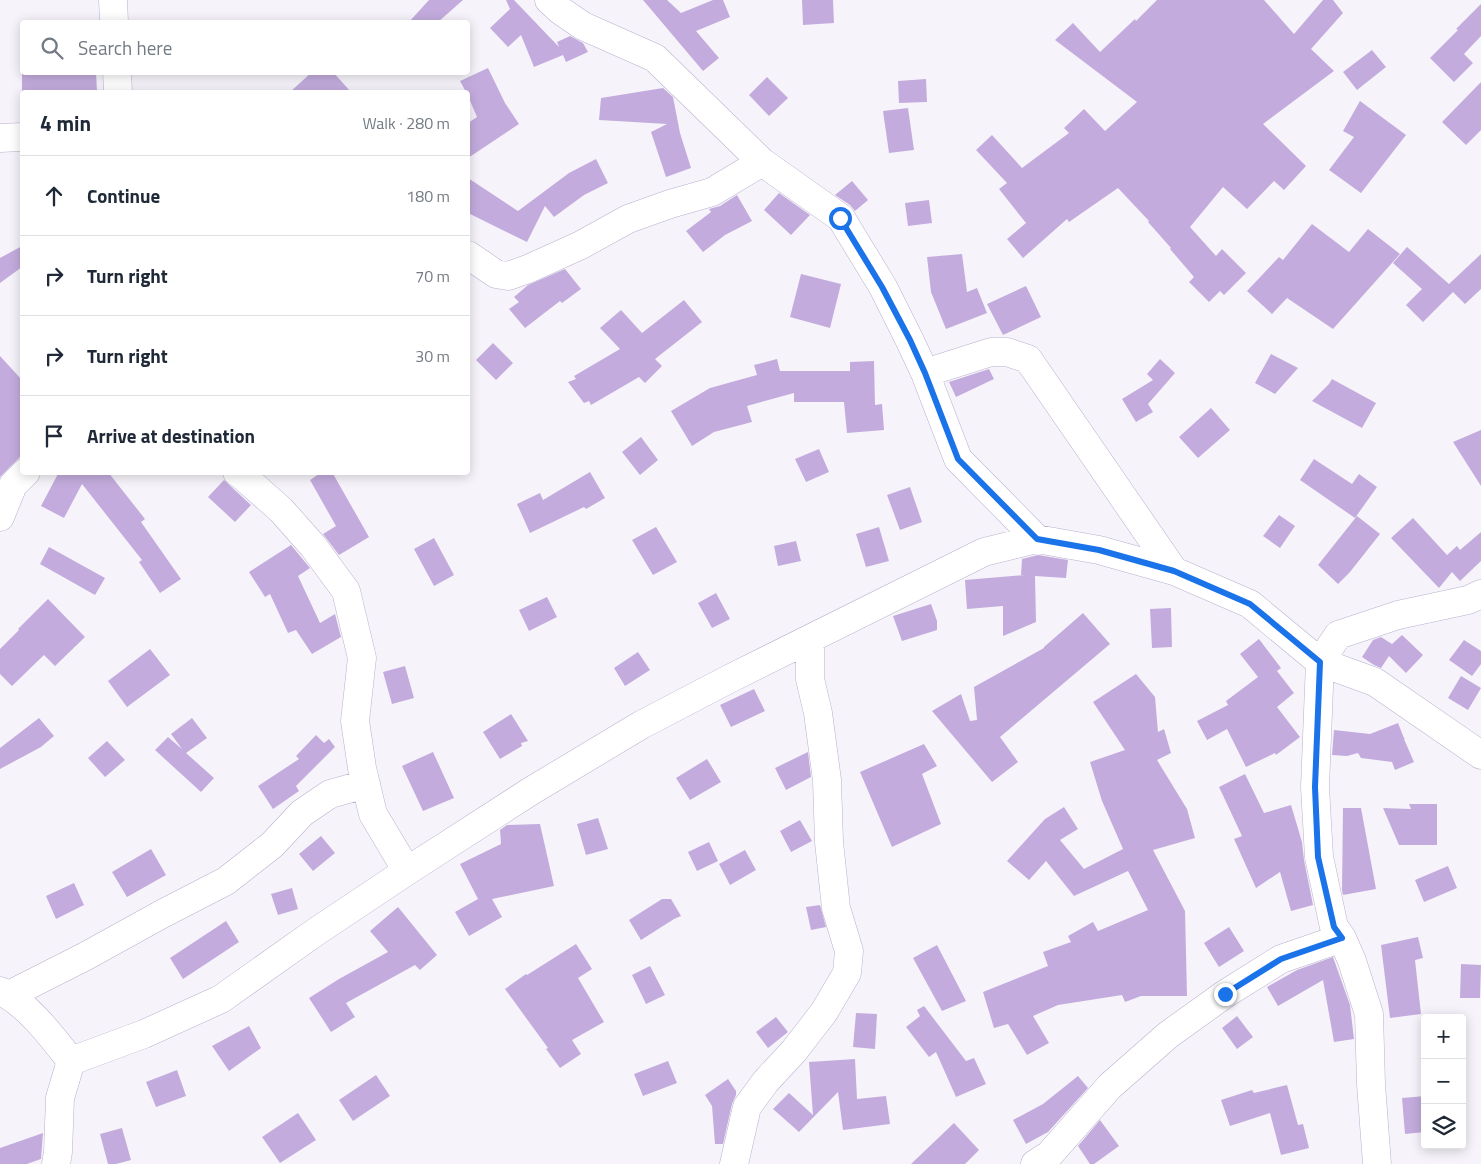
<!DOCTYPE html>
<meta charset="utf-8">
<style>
body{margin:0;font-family:"Titillium Web",sans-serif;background:#f2f2f3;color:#1f2937}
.controls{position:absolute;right:15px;bottom:15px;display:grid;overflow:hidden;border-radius:5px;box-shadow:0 2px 12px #0003}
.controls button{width:45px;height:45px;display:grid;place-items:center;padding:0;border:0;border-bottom:1px solid #e0e1e3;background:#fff;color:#1f2937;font:25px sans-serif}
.stop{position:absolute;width:15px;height:15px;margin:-11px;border:4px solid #1a73e8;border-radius:50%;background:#fff}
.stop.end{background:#1a73e8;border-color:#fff;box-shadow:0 1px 5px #0008}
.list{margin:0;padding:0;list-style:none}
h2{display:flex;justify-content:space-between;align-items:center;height:65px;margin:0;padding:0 20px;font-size:21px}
h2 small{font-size:16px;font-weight:400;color:#747a83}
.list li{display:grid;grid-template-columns:32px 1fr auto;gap:15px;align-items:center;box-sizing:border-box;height:80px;padding:0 20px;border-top:1px solid #e0e1e3}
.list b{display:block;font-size:19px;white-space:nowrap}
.list em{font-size:16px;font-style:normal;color:#747a83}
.icon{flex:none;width:28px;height:28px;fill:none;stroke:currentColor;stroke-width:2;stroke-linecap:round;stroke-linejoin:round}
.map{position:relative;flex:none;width:1481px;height:1164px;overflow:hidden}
.search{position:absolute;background:#fff;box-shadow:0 2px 12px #0003;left:20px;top:20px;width:450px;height:55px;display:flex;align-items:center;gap:12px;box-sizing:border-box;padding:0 18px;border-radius:5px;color:#747a83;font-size:19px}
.panel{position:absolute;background:#fff;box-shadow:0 2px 12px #0003;left:20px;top:90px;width:450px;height:385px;border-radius:5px}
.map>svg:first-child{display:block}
.building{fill:#c3acdd}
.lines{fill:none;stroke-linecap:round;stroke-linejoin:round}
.minor-casing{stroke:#b9b0cf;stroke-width:29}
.minor{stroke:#fff;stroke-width:28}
.route{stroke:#1a73e8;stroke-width:6}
</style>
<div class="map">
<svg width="1481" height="1164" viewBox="0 0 1481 1164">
<rect width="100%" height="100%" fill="#f6f4fa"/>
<path class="building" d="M429 0H463L438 22H409Z
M506 0H514L559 47 557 42 570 36 583 43 588 52 566 62 563 55 534 67 521 35 508 47 490 28 510 9Z
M643 0H667L681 13 713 0H723L730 17 696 31 719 58 703 71Z
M802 0H833L834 23 803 25Z
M1157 0H1264L1294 34 1323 0H1333L1343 13 1311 49 1334 71 1263 124 1306 166 1284 190 1274 181 1247 209 1223 187 1190 227 1216 256 1222 249 1246 273 1224 295 1220 291 1209 302 1189 282 1194 277 1170 249 1171 248 1148 222 1149 221 1118 188 1069 222 1067 219 1023 258 1007 239 1026 223 999 189 1007 183 976 150 992 135 1022 168 1069 133 1064 128 1084 109 1105 131 1137 102 1055 40 1073 23 1100 52 1135 19 1136 21Z
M1481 4V36L1464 54 1473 63 1454 82 1430 58 1458 30 1456 29Z
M1372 50 1386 67 1357 90 1343 72Z
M488 68 505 103 519 124 468 158V123L477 117 468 96V92H466L460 81Z
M22 72H96L97 92H22Z
M312 72H333L351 92H290Z
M767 77 788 98 769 116 749 95Z
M926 79 927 102 899 103 898 81Z
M1481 82V130L1466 145 1442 122Z
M663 88 673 97 680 133 691 168 666 177 651 132 667 124 599 120 601 98Z
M1360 101 1406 135 1361 193 1329 170 1354 137 1343 131Z
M908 108 914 150 889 153 883 111Z
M596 159 608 183 584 195 554 217 545 206 527 242 468 213V178L518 211 569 173Z
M852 181 868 200 855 211 850 205 835 195Z
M779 193 810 215 791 235 764 210Z
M737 195 752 221 725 235 703 252 686 231 711 212 709 209 720 206Z
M929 200 932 223 908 226 905 203Z
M1312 224 1349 252 1368 229 1400 254 1333 329 1287 298 1272 314 1247 291 1279 257 1283 260Z
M22 246V267L0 283V258Z
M1407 247 1449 284 1481 254V289L1465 304 1453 292 1423 322 1406 305 1422 289 1393 263Z
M962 254 967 292 977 288 987 313 946 329 931 292 927 257Z
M565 269 581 289 562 303 560 301 525 328 509 309 519 302 514 297 528 285Z
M801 274 841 284 830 328 790 317Z
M1026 286 1041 317 1003 335 987 304Z
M684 300 702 322 655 359 662 366 645 383 639 377 591 405 589 401 584 403 568 382 576 379 574 376 620 349 600 328 621 310 642 333Z
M493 343 513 363 496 380 476 360Z
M1271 354 1298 368 1275 394 1255 383Z
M0 356 22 380V455L0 477Z
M777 359 780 371H850V362L874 361 875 405 882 404 884 430 847 433 844 402H794V393L747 406 752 422 714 432 692 446 671 411 710 388 757 375 754 365Z
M1160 359 1175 373 1148 404 1153 412 1136 422 1122 399 1153 380 1147 374Z
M989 369 994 379 956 397 949 382Z
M1332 379 1376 403 1362 428 1312 401 1329 384Z
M1211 408 1230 430 1198 458 1179 437Z
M1481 430V486L1453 442Z
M641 437 658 460 640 475 622 452Z
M819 449 829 472 806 482 795 459Z
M1314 459 1352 484 1359 474 1377 487 1355 518 1300 480Z
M59 472H108L145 519 141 522 181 579 160 593 139 562 142 560 82 484 64 518 41 506Z
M322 472H332L369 537 339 555 323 534 336 526 310 480Z
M590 472 605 498 586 509 584 507 530 533 517 504 540 493 543 500Z
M224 480 251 505 235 522 208 497Z
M910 487 922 522 900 530 887 495Z
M1279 515 1295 526 1280 548 1263 536Z
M1357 516 1380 534 1350 572 1338 584 1318 565Z
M1413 518 1447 555 1457 546 1460 550 1481 532V561L1460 581 1452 572 1439 588 1391 538Z
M656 527 677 562 653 575 632 540Z
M879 527 889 561 866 567 856 534Z
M434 538 454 575 434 586 414 549Z
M796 541 801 561 778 566 774 546Z
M291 545 310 568 298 576 320 623 335 614 341 637 312 654 296 630 288 633 270 594 265 597 249 572Z
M49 547 105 578 95 595 40 564Z
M1038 555 1068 560 1066 578 1035 576 1036 622 1003 636V606L967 609 965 580 1025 575H1021L1022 559Z
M716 593 730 619 712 628 698 603Z
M547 597 557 617 529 631 519 610Z
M48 599 85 637 55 666 44 655 12 686 0 674V649L19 630 18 629Z
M931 604 937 621V630L902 641 893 616Z
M1171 608 1172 647 1152 648 1150 609Z
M1083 613 1110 644 1000 737 1018 762 992 782 932 711 961 694 970 721 977 720 974 687 1044 648V647Z
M1402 635 1423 655 1406 673 1389 656 1381 668 1374 665 1362 657 1373 640 1381 637 1392 644Z
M1259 639 1281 668 1277 671 1294 693 1277 707 1300 737 1276 755 1275 753 1246 767 1227 729 1207 740 1197 721 1228 705 1226 701 1258 677 1240 654Z
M1464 640 1481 651V664L1472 676 1449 660Z
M150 649 170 675 127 707 108 681Z
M638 652 650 670 625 686 614 668Z
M405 666 414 698 392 704 383 672Z
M1136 674 1155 697 1158 732 1164 729 1171 753 1157 760 1187 809 1195 838 1153 850 1185 911 1187 996H1141L1125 1002 1122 995 1058 1005 1033 1016 1049 1043 1027 1055 1008 1024 994 1028 983 992 1048 966 1043 952 1071 942 1068 936 1093 922 1098 931 1148 910 1128 871 1074 896 1046 861 1029 880 1007 861 1045 819 1064 807 1078 829 1060 840 1084 869 1123 849 1102 801 1090 762 1125 750 1093 702Z
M1461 676 1481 688 1468 710 1448 698Z
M754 689 765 711 731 727 720 705Z
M511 714 528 741 521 743 522 746 500 759 483 732Z
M39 718 54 736 41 747 0 769V748Z
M192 718 207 738 186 753 214 778 201 792 155 750 168 737 182 749 171 734Z
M1398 723 1404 738H1405L1404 739 1414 762 1395 770 1392 762 1361 758 1358 753 1347 756 1332 755 1334 730 1370 734Z
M316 735 324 743 329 739 335 747 296 786 299 791 273 809 258 786 299 759 296 756Z
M107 741 125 760 105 777 88 758Z
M924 744 937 766 922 774 941 824 892 847 860 772Z
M433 752 454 798 423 811 402 766Z
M808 752 811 777 786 790 775 768Z
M707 759 721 782 690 800 676 778Z
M1245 774 1264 813 1291 805 1302 842 1304 860 1313 905 1291 911 1280 872 1256 888 1234 839 1242 836 1219 787Z
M1409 804H1437V845H1399L1383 808 1411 809Z
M1343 808H1361L1376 889 1343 895 1342 890Z
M598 818 608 849 586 855 577 824Z
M800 820 812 841 791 852 780 831Z
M540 824 554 886 492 899 502 917 469 936 455 912 478 899 460 864 501 844 500 830 507 825Z
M321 836 335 853 313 871 299 854Z
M709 842 718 861 697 871 688 852Z
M151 849 166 875 127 897 112 872Z
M745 850 756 870 730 885 719 864Z
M1448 866 1457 888 1424 902 1415 880Z
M74 883 84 905 56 919 46 896Z
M292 888 298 909 278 915 271 894Z
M662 899H671L681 916 674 919 641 940 629 920Z
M820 905 826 927 811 930 806 907Z
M398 907 437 955 420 970 415 965 346 1003 355 1017 331 1032 309 998 339 979 388 952 370 931Z
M226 921 239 942 183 979 170 958Z
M1229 927 1244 951 1219 967 1204 943Z
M1418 937 1423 958 1415 960 1421 1014 1390 1018 1381 945Z
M576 944 592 969 578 978 604 1022 572 1040 581 1054 560 1068 546 1049 548 1048 505 989 526 974 527 975Z
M937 945 966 1001 942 1011 913 958Z
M1333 957 1350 1005 1354 1039 1334 1042 1323 980 1278 1006 1267 987 1297 970Z
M1461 964 1481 965 1480 998H1460Z
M650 966 665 995 646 1004 632 975Z
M924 1006 966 1061 974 1058 986 1084 956 1097 936 1052 929 1057 906 1027 920 1016 917 1010Z
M856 1013 877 1014 875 1049 853 1047Z
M1237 1016 1253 1037 1237 1049 1222 1028Z
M776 1017 788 1032 768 1048 756 1032Z
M249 1026 261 1048 229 1071 212 1046Z
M855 1059 857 1099 886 1096 890 1124 843 1130 838 1092 799 1132 773 1109 789 1093 813 1115 809 1062Z
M668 1061 677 1083 643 1096 634 1074Z
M177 1070 186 1096 156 1107 146 1082Z
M376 1075 390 1096 353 1121 339 1100Z
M1078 1076 1088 1088 1048 1132 1026 1144 1013 1120 1043 1104Z
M728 1079 736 1091V1095L732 1104 723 1144H715L712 1106 705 1095Z
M1287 1085 1298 1125 1303 1124 1309 1148 1281 1155 1270 1113 1230 1126 1221 1100 1252 1090 1254 1093Z
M1425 1096V1132L1405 1134 1402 1098Z
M298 1113 316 1140 280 1163 262 1137Z
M1100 1120 1119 1146 1094 1164H1090L1078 1146Z
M954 1123 979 1150 965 1164H911Z
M122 1128 131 1160 116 1164H108L100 1134Z
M43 1133 41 1159 27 1164H0V1148Z"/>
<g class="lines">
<g class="minor-casing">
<path id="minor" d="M113 0 114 22
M549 0 561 11 583 26 655 58 762 162 841 218 883 287 910 341 925 373 958 459 1037 539
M117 72 118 92
M0 138 22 137
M468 255 496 274 508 276 528 269 581 245 628 219 670 204 712 192 762 162
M925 373 991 352H1007L1028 359 1174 571
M237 472 245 478 281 510 313 546 346 591 362 658 355 721 362 768 373 814 407 871
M0 517 13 485 26 472
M0 991C27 1003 53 1038 71 1061L60 1098 58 1152 56 1164
M9 995 86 956 162 914 226 881 272 845 302 813 330 794 366 784
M71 1061 144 1034 221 999 317 931 407 871 531 791 641 725 729 679 984 552 1037 539 1099 550 1174 571 1250 604 1320 662 1375 682 1481 755
M734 1164 747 1107 766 1081 794 1051 824 1012 847 973 849 951 836 908 829 842 827 780 818 713 810 679V640
M1035 1164 1049 1155 1110 1086 1168 1035 1225 994 1281 959 1342 938
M1377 1164 1371 1084 1369 1014 1352 961 1342 938 1334 927 1319 857 1315 787 1320 662 1338 635 1398 615 1468 600 1481 594"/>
</g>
<use href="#minor" class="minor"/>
</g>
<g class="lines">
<path class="route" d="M840 218 882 287 910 340 925 373 958 459 1037 539 1099 550 1174 571 1250 604 1320 662 1315 787 1318 857 1334 927 1342 938 1281 959 1225 994"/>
</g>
</svg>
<div class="controls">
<button>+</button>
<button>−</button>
<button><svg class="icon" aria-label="layers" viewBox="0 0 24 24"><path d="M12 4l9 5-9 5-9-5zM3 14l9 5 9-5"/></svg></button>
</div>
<div class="stop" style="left:840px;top:218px"></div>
<div class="stop end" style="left:1225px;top:994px"></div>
<div class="search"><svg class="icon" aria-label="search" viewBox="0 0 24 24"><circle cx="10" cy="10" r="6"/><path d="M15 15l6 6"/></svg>Search here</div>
<section class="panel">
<h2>4 min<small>Walk · 280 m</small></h2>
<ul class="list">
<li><svg class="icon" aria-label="ahead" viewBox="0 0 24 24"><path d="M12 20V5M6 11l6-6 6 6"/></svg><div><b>Continue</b></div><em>180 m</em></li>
<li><svg class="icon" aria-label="right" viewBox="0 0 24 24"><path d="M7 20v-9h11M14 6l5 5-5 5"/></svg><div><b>Turn right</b></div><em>70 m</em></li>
<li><svg class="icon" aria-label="right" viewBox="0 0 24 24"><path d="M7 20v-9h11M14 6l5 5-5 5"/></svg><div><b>Turn right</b></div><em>30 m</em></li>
<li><svg class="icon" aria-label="arrive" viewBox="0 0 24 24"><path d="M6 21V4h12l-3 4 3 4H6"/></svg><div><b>Arrive at destination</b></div></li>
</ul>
</section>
</div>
